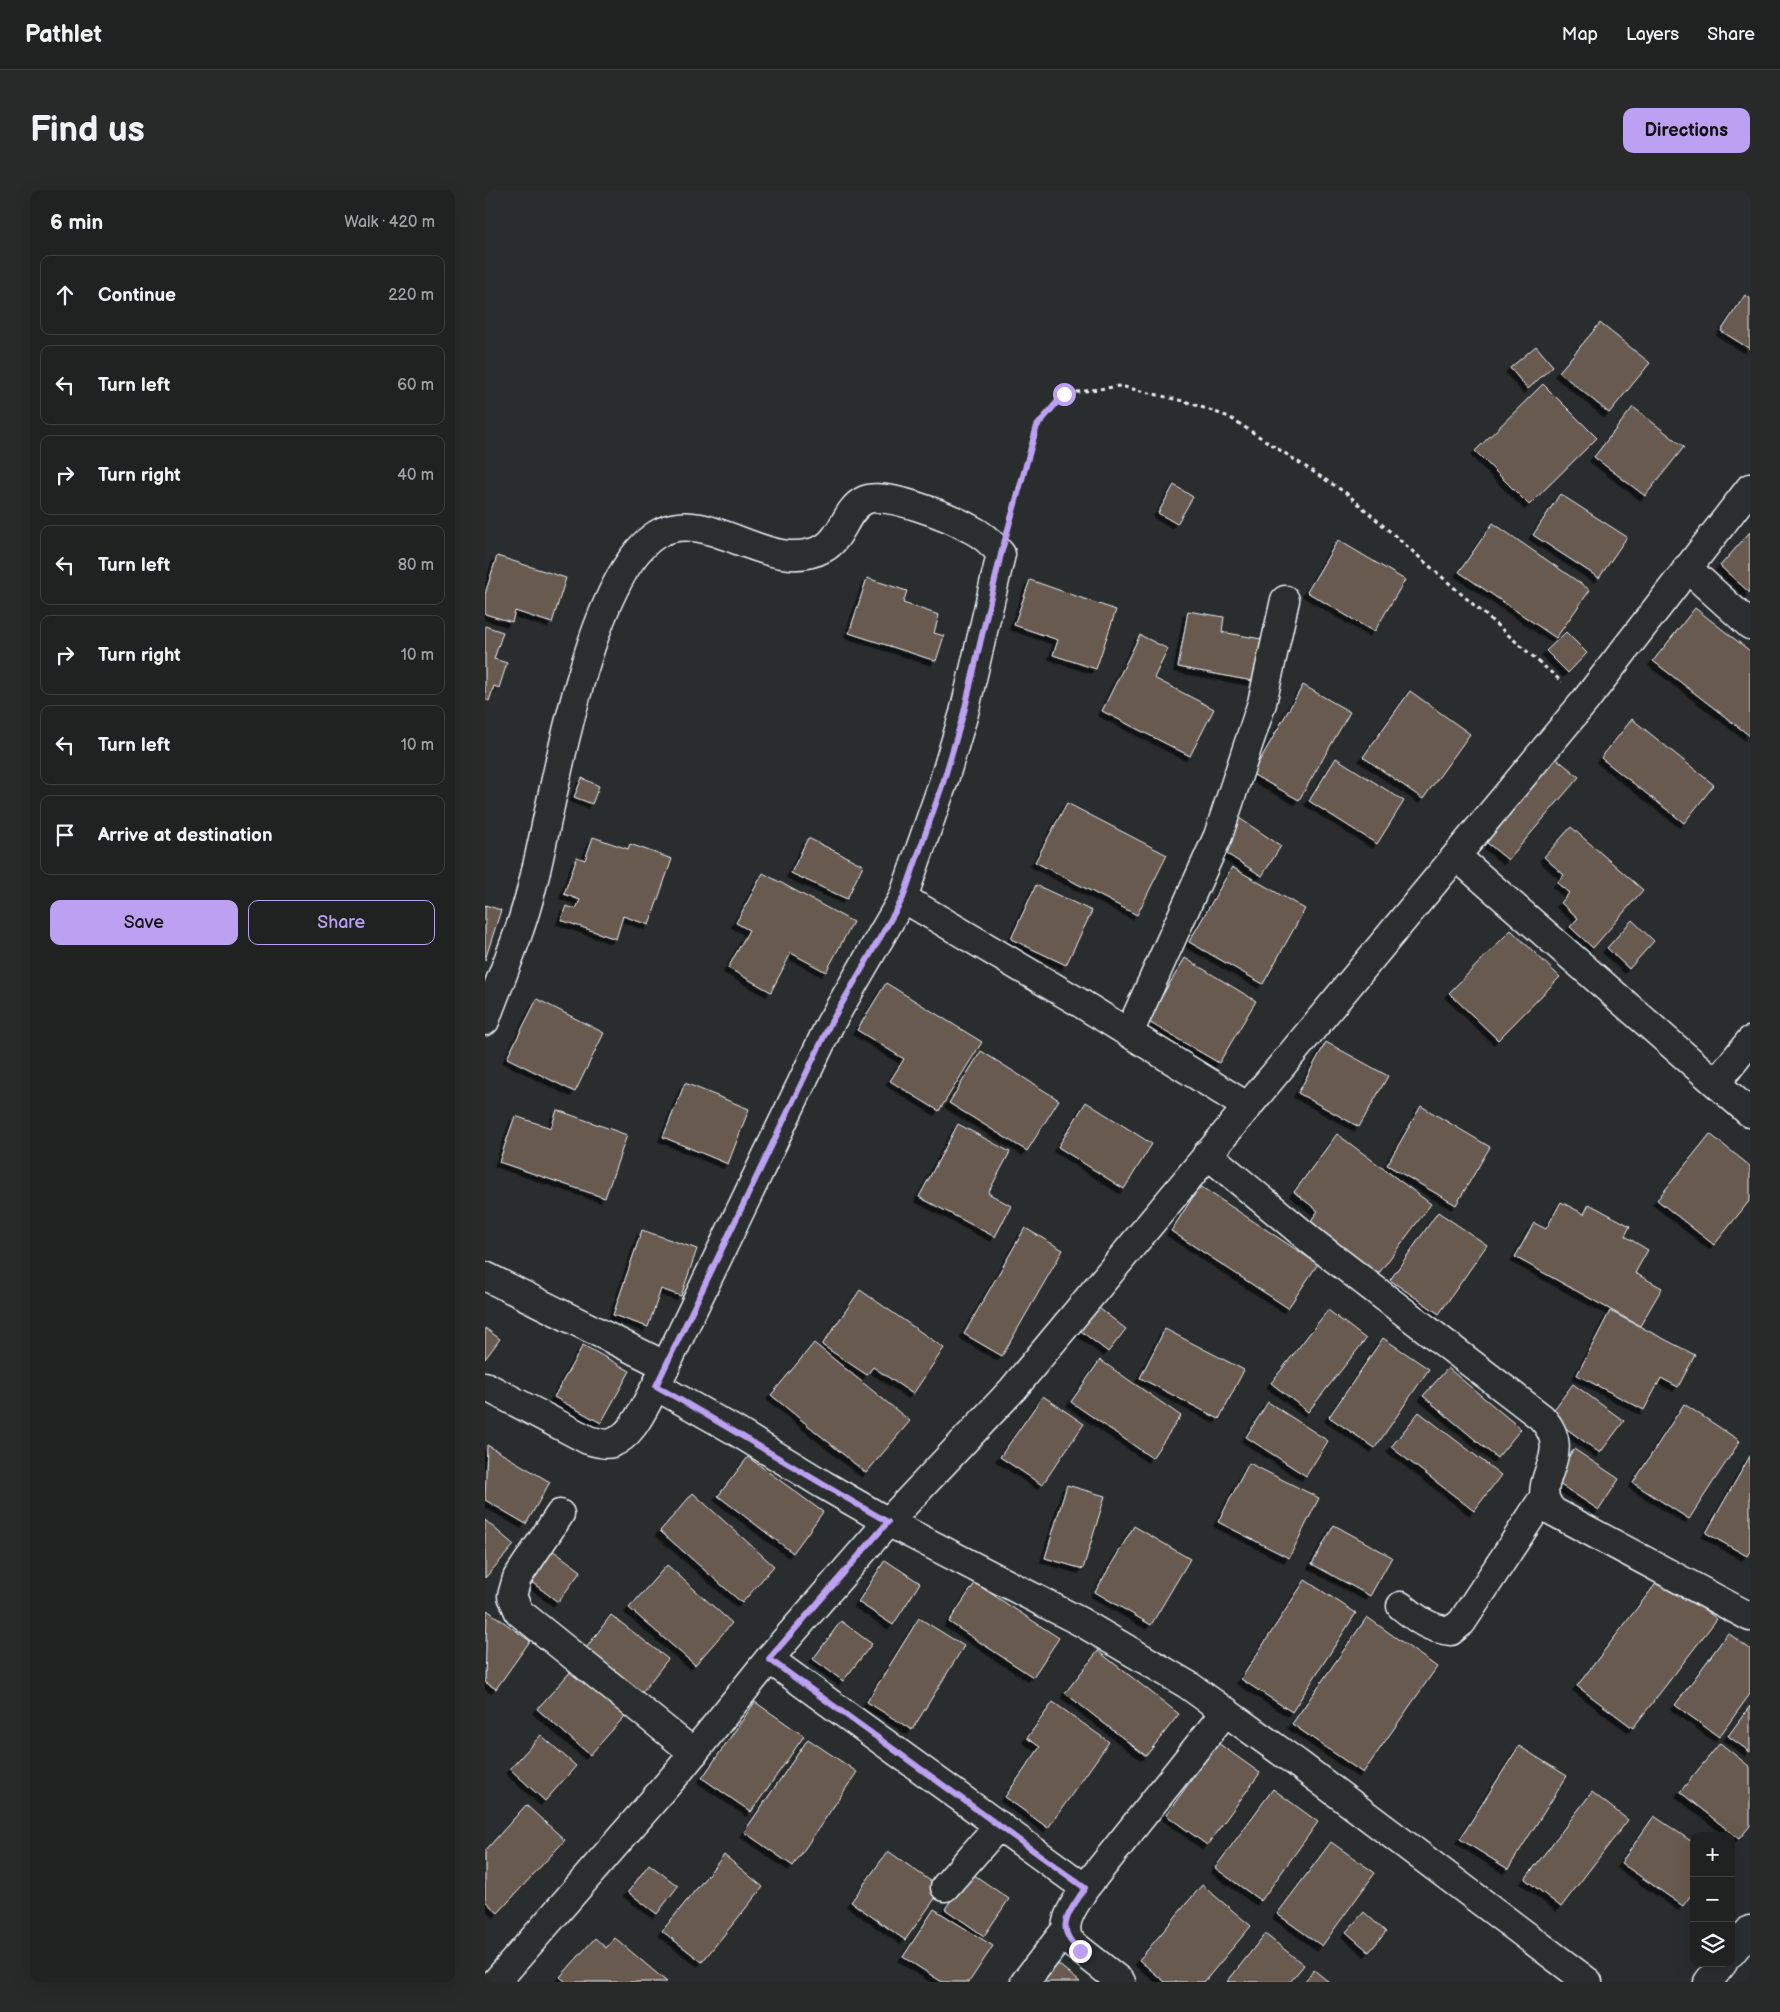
<!DOCTYPE html>
<meta charset="utf-8">
<style>
body{margin:0;font-family:"Balsamiq Sans",sans-serif;background:#282a2a;color:#f1f3f6}
.controls{position:absolute;right:15px;bottom:15px;display:grid;overflow:hidden;border-radius:10px;box-shadow:0 5px 20px #0002}
.controls button{width:45px;height:45px;display:grid;place-items:center;padding:0;border:0;border-bottom:1px solid #3d3f40;background:#202222;color:#f1f3f6;font:25px sans-serif}
.stop{position:absolute;width:15px;height:15px;margin:-11px;border:4px solid #bca0f2;border-radius:50%;background:#fff}
.stop.end{background:#bca0f2;border-color:#fff;box-shadow:0 1px 5px #0008}
.list{margin:0;padding:0;list-style:none}
h2{display:flex;justify-content:space-between;align-items:center;height:65px;margin:0;padding:0 20px;font-size:21px}
h2 small{font-size:16px;font-weight:400;color:#a2a4a5}
.list li{display:grid;grid-template-columns:32px 1fr auto;gap:15px;align-items:center;box-sizing:border-box;height:80px;margin:0 10px 10px;padding:0 10px;border:1px solid #3d3f40;border-radius:10px}
.list b{display:block;font-size:19px;white-space:nowrap}
.list em{font-size:16px;font-style:normal;color:#a2a4a5}
.actions{display:flex;gap:10px;padding:15px 20px}
.actions a{flex:1;padding:11px 0;border:1px solid #bca0f2;border-radius:10px;text-align:center;font-size:18px;color:#bca0f2}
.actions .main{background:#bca0f2;color:#111}
.icon{flex:none;width:28px;height:28px;fill:none;stroke:currentColor;stroke-width:2;stroke-linecap:round;stroke-linejoin:round}
.map{position:relative;flex:none;width:1265px;height:1792px;overflow:hidden;border-radius:10px}
header{display:flex;align-items:center;gap:30px;box-sizing:border-box;height:70px;padding:0 25px;background:#202222;border-bottom:1px solid #3d3f40}
header strong{font-size:24px}
nav{display:flex;gap:28px;margin-inline-start:auto;font-size:18px}
.intro{display:flex;align-items:center;justify-content:space-between;box-sizing:border-box;height:120px;padding:0 30px}
h1{margin:0;font-size:35px}
.button{padding:12px 22px;border-radius:10px;background:#bca0f2;color:#111;font-size:18px;font-weight:700}
main{display:flex;gap:30px;padding:0 30px}
aside{flex:1;background:#202222;border-radius:10px;box-shadow:0 5px 20px #0002}
.map>svg:first-child{display:block}
.building{fill:#695a50;stroke:#e8f1f8;filter:url(#shadow)}
.lines{fill:none;stroke-linecap:round;stroke-linejoin:round}
.minor-casing{stroke:#e8f1f8;stroke-width:31}
.path{stroke:#e8f1f8;stroke-width:3;stroke-dasharray:4 4;stroke-linecap:butt}
.minor{stroke:#2a2d2e;stroke-width:28}
.route{stroke:#bca0f2;stroke-width:6}
</style>
<header>
<strong>Pathlet</strong>
<nav><a>Map</a><a>Layers</a><a>Share</a></nav>
</header>
<div class="intro"><h1>Find us</h1><a class="button">Directions</a></div>
<main>
<aside>
<h2>6 min<small>Walk · 420 m</small></h2>
<ul class="list">
<li><svg class="icon" aria-label="ahead" viewBox="0 0 24 24"><path d="M12 20V5M6 11l6-6 6 6"/></svg><div><b>Continue</b></div><em>220 m</em></li>
<li><svg class="icon" aria-label="left" viewBox="0 0 24 24"><path d="M17 20v-9H6M10 6l-5 5 5 5"/></svg><div><b>Turn left</b></div><em>60 m</em></li>
<li><svg class="icon" aria-label="right" viewBox="0 0 24 24"><path d="M7 20v-9h11M14 6l5 5-5 5"/></svg><div><b>Turn right</b></div><em>40 m</em></li>
<li><svg class="icon" aria-label="left" viewBox="0 0 24 24"><path d="M17 20v-9H6M10 6l-5 5 5 5"/></svg><div><b>Turn left</b></div><em>80 m</em></li>
<li><svg class="icon" aria-label="right" viewBox="0 0 24 24"><path d="M7 20v-9h11M14 6l5 5-5 5"/></svg><div><b>Turn right</b></div><em>10 m</em></li>
<li><svg class="icon" aria-label="left" viewBox="0 0 24 24"><path d="M17 20v-9H6M10 6l-5 5 5 5"/></svg><div><b>Turn left</b></div><em>10 m</em></li>
<li><svg class="icon" aria-label="arrive" viewBox="0 0 24 24"><path d="M6 21V4h12l-3 4 3 4H6"/></svg><div><b>Arrive at destination</b></div></li>
</ul>
<div class="actions"><a class="main">Save</a><a>Share</a></div>
</aside>
<div class="map">
<svg width="1265" height="1792" viewBox="0 0 1265 1792">
<defs>
<filter id="shadow"><feDropShadow dx="-4.5" dy="4.5" stdDeviation="0" flood-color="#0009"/></filter>
</defs>
<rect width="100%" height="100%" fill="#2a2d2e"/>
<filter id="ink" filterUnits="userSpaceOnUse"><feTurbulence type="fractalNoise" baseFrequency=".02" numOctaves="2"/><feDisplacementMap in="SourceGraphic" scale="10" xChannelSelector="R" yChannelSelector="G"/><feConvolveMatrix kernelMatrix="1 2 1 2 8 2 1 2 1" color-interpolation-filters="sRGB"/></filter>
<g filter="url(#ink)">
<path class="building" d="M1260 105 1265 108V159L1236 141Z
M1115 133 1165 173 1124 223 1074 182Z
M1051 156 1068 176 1043 199 1025 178Z
M1058 194 1112 248 1044 315 990 261Z
M1148 217 1199 257 1160 306 1109 267Z
M689 295 708 307 692 334 673 323Z
M1075 304 1142 347 1114 388 1048 345Z
M1008 333 1105 400 1071 448 974 382Z
M1265 342V403L1235 376Z
M853 350 920 390 889 442 822 402Z
M12 366 81 388 67 433 30 421 27 432 0 424V404Z
M382 388 422 401 418 413 454 425 449 443 459 446 451 471 364 443Z
M545 390 631 420 611 479 568 465 573 450 529 435Z
M1210 418 1265 461V546L1168 471Z
M703 421 739 427 737 442 776 449 768 491 693 477Z
M0 436 18 442 9 469 22 473 14 498 9 496 4 511 0 509Z
M1081 442 1102 463 1083 483 1061 461Z
M655 445 683 459 669 488 729 519 705 566 617 521Z
M818 495 865 522 814 610 767 584Z
M925 501 985 544 938 609 878 567Z
M1147 529 1229 595 1199 633 1116 568Z
M1066 564 1094 587 1023 670 995 647Z
M851 568 919 611 892 654 824 611Z
M97 588 114 596 107 614 89 607Z
M582 613 682 665 652 725 550 672Z
M754 628 796 656 777 686 734 659Z
M1086 637 1158 700 1108 758 1085 737 1093 728 1076 713 1084 703 1072 693 1079 685 1059 667Z
M108 647 143 659 145 654 187 669 164 735 138 726 131 749 76 730 81 716 91 719 95 710 79 704 92 667 100 670Z
M323 648 378 675 362 709 306 683Z
M747 677 820 719 778 794 704 752Z
M278 683 368 732 341 782 306 763 286 802 243 778 264 740 251 733Z
M551 695 607 721 581 775 526 749Z
M0 715 16 720 0 770Z
M1147 730 1169 751 1144 779 1122 758Z
M1026 740 1075 787 1013 850 964 803Z
M700 768 771 811 734 873 662 831Z
M401 793 497 852 454 921 405 891 419 869 372 840Z
M52 809 119 843 90 902 22 868Z
M841 852 903 886 874 937 813 903Z
M496 861 574 910 542 961 464 913Z
M200 893 264 919 243 974 178 947Z
M601 912 667 954 639 999 573 957Z
M936 916 1005 957 971 1015 902 975Z
M72 920 142 945 120 1008 14 972 30 926 66 938Z
M473 934 525 962 503 1003 526 1016 510 1047 434 1007Z
M852 944 946 1014 891 1087 822 1036 833 1021 809 1002Z
M1225 944 1265 976V1010L1229 1055 1172 1010Z
M715 996 833 1074 803 1118 686 1041Z
M1076 1012 1099 1024 1104 1014 1145 1036 1140 1046 1163 1060 1150 1083 1177 1098 1155 1136 1030 1067 1049 1033 1061 1039Z
M953 1022 1002 1055 954 1124 905 1090Z
M540 1038 578 1060 517 1166 479 1144Z
M157 1040 212 1059 196 1106 176 1099 163 1137 128 1125Z
M375 1100 459 1158 428 1204 388 1177 382 1185 337 1155Z
M610 1115 641 1139 623 1162 592 1138Z
M843 1120 881 1149 823 1222 786 1193Z
M1125 1121 1210 1165 1193 1197 1176 1188 1159 1220 1092 1185Z
M0 1138 15 1149 0 1169Z
M680 1139 759 1180 734 1229 655 1188Z
M898 1148 944 1179 890 1258 844 1227Z
M329 1153 425 1231 381 1283 286 1205Z
M98 1155 145 1181 116 1233 69 1207Z
M615 1170 696 1226 667 1268 586 1212Z
M963 1178 1036 1239 1012 1268 938 1206Z
M1088 1194 1139 1231 1115 1263 1064 1226Z
M558 1206 599 1234 557 1295 515 1267Z
M783 1212 843 1251 821 1286 761 1247Z
M1199 1214 1255 1251 1204 1329 1148 1293Z
M934 1222 1016 1285 989 1321 906 1257Z
M2 1255 65 1292 41 1334 0 1310Z
M1089 1259 1134 1289 1114 1320 1068 1290Z
M1265 1266V1361L1262 1366 1221 1343Z
M263 1267 338 1322 308 1363 233 1306Z
M764 1273 834 1308 804 1368 733 1332Z
M582 1295 620 1306 598 1379 560 1368Z
M208 1303 289 1376 257 1413 175 1341Z
M0 1330 29 1355 0 1388Z
M849 1335 907 1367 885 1406 827 1374Z
M649 1336 705 1369 666 1435 610 1402Z
M63 1357 96 1381 73 1412 41 1388Z
M400 1370 435 1393 408 1435 373 1412Z
M182 1375 247 1433 210 1475 144 1418Z
M1176 1387 1232 1429 1148 1538 1092 1496Z
M820 1390 871 1423 807 1522 756 1489Z
M490 1393 574 1448 548 1487 464 1432Z
M2 1420 45 1451 11 1499 0 1492Z
M126 1425 183 1469 151 1510 95 1466Z
M882 1427 952 1477 878 1583 807 1534Z
M434 1428 479 1456 427 1540 382 1512Z
M356 1431 387 1454 358 1491 328 1469Z
M1243 1443 1265 1459V1504L1234 1547 1190 1515Z
M613 1461 694 1524 661 1566 580 1503Z
M88 1479 140 1526 105 1565 52 1519Z
M270 1512 319 1546 266 1622 217 1588Z
M568 1512 624 1552 563 1638 520 1607 555 1557 542 1548Z
M1265 1516V1562L1243 1546Z
M56 1545 91 1576 60 1611 25 1579Z
M323 1549 372 1582 308 1676 259 1642Z
M733 1553 775 1583 722 1655 681 1625Z
M1235 1553 1265 1577V1636L1254 1649 1195 1602Z
M1034 1556 1082 1586 1023 1679 975 1649Z
M788 1599 833 1632 776 1711 730 1678Z
M1107 1602 1143 1630 1076 1717 1040 1689Z
M41 1615 80 1650 13 1723 0 1711V1661Z
M1169 1626 1209 1653V1701L1198 1716 1136 1673Z
M846 1652 890 1683 837 1756 792 1724Z
M403 1661 457 1699 420 1750 366 1712Z
M239 1665 278 1697 217 1772 177 1741Z
M164 1674 193 1696 172 1724 143 1702Z
M485 1682 524 1709 499 1746 460 1719Z
M717 1695 766 1736 719 1792H680L654 1770Z
M449 1719 508 1756 484 1792H457L418 1767Z
M879 1722 901 1742 884 1762 861 1742Z
M780 1744 819 1775 805 1792H742Z
M110 1748 121 1758 130 1748 182 1792H81L75 1787Z
M573 1774 595 1792H559Z
M829 1780 844 1792H819Z"/>
<g class="lines">
<g class="minor-casing">
<path id="minor" d="M1202 378 1265 435
M971 666 1100 511 1265 298
M0 831C16 787 36 742 47 697 68 618 102 379 176 342 226 317 285 387 339 358 358 348 360 319 380 310 400 301 465 327 484 338 497 344 507 353 516 364L479 523 458 593 418 708
M644 843 733 646 777 513 800 410
M1232 892 1265 851
M722 964 829 1053 1056 1227C1094 1267 1038 1293 1069 1322L1265 1427
M0 1086 181 1176
M0 1196 103 1250C111 1252 120 1255 127 1253 149 1245 160 1214 171 1196L249 1240 339 1295 403 1332 596 1432 703 1495 812 1573 1103 1792
M171 1196 345 834 418 708 592 811 763 917
M75 1324 32 1388 27 1406 34 1422 209 1563
M916 1416C932 1429 944 1439 966 1441L977 1432 1059 1307
M284 1469 600 1698
M460 1697 514 1635
M1246 1763 1265 1740
M11 1792 194 1581 284 1469 403 1332 528 1199 971 666 1265 923
M540 1792 579 1742
M636 1792 584 1751C575 1731 590 1715 600 1698L741 1521
M1223 1792 1238 1773"/>
</g>
<path class="path" d="M525 330 552 236 579 204 635 196 702 212 744 227 861 303 1077 492"/>
<use href="#minor" class="minor"/>
</g>
</g>
<g class="lines" filter="url(#ink)">
<path class="route" d="M579 204 552 236 516 364 479 522 458 593 418 708 345 834 171 1196C249 1240 325 1288 403 1332L284 1469 600 1698C584 1724 568 1737 595 1761"/>
</g>
</svg>
<div class="controls">
<button>+</button>
<button>−</button>
<button><svg class="icon" aria-label="layers" viewBox="0 0 24 24"><path d="M12 4l9 5-9 5-9-5zM3 14l9 5 9-5"/></svg></button>
</div>
<div class="stop" style="left:579px;top:204px"></div>
<div class="stop end" style="left:595px;top:1761px"></div>
</div>
</main>
